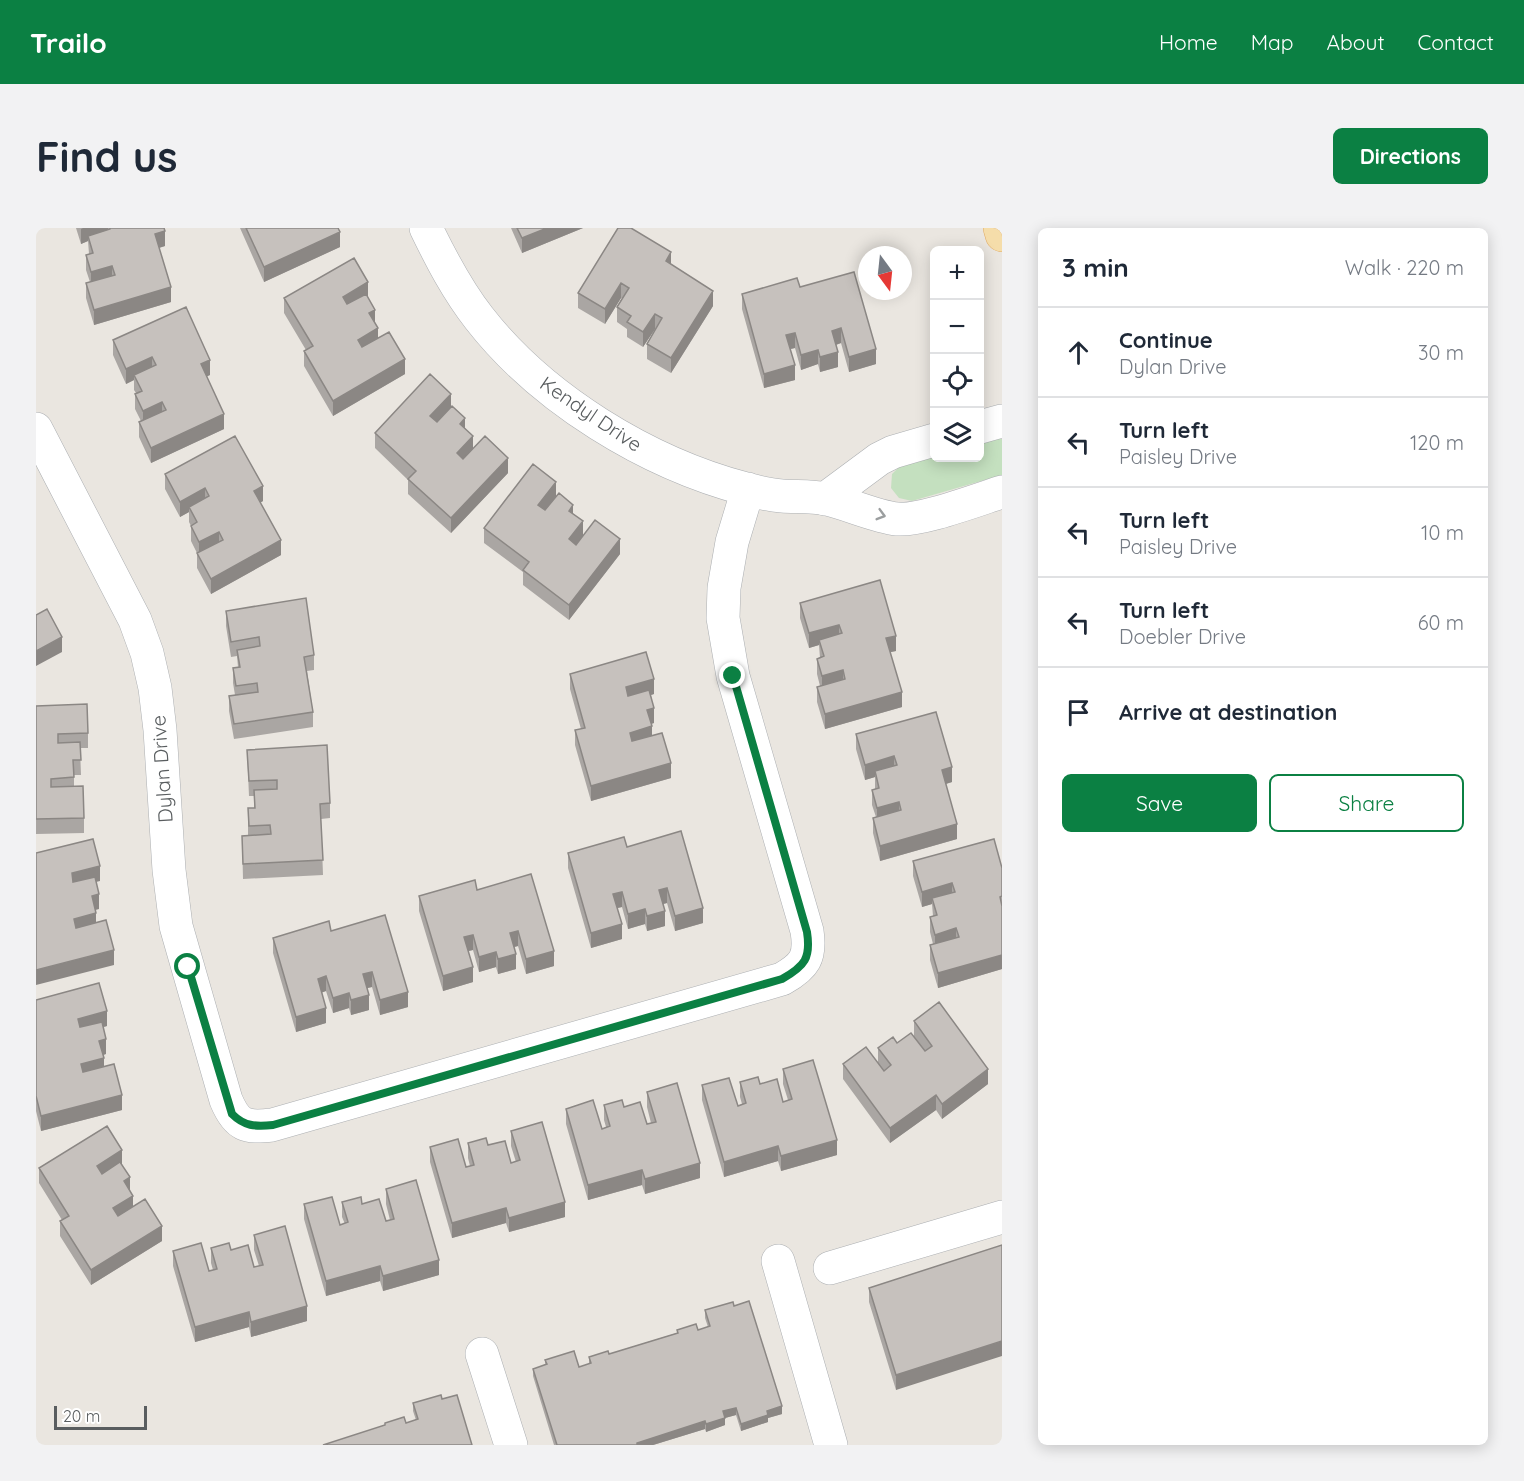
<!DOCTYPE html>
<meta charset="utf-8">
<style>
body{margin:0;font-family:Quicksand,sans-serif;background:#f2f2f3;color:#1f2937}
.controls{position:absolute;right:18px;top:18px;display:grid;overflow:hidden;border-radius:9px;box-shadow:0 3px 15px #0003}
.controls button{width:54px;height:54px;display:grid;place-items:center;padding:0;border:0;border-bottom:2px solid #e0e1e3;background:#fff;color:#1f2937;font:30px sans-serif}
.compass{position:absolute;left:822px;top:18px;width:54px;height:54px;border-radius:50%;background:#fff;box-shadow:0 3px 15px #0003;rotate:165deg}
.scale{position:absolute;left:18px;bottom:15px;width:93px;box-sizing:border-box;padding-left:6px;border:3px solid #595d5f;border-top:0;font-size:16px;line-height:21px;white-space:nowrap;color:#595d5f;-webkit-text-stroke:4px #fff;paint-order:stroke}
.stop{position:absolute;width:18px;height:18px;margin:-14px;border:4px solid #0b8043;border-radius:50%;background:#fff}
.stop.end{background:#0b8043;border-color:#fff;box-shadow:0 2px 6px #0008}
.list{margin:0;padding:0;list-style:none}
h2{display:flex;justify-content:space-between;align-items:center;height:78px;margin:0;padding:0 24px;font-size:26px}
h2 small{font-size:20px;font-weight:400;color:#747a83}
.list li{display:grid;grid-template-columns:39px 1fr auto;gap:18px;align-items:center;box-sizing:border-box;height:90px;padding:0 24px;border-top:2px solid #e0e1e3}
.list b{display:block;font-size:22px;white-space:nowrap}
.list p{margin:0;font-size:20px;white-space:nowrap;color:#747a83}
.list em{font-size:20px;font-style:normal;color:#747a83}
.actions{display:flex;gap:12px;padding:18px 24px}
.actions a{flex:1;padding:14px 0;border:2px solid #0b8043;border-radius:9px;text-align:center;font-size:21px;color:#0b8043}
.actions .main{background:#0b8043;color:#fff}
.icon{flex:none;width:33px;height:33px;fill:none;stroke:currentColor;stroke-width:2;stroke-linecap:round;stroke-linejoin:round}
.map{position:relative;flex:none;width:966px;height:1217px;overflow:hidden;border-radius:9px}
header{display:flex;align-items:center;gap:36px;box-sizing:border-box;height:84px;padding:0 30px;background:#0b8043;color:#fff}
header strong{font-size:28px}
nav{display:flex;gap:33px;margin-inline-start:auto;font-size:21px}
.intro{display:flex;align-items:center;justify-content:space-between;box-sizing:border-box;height:144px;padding:0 36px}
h1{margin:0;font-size:42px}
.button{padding:15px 27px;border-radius:9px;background:#0b8043;color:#fff;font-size:21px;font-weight:700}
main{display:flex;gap:36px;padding:0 36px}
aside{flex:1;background:#fff;border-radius:9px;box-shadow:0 3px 15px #0003}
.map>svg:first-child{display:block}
.green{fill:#c4e0bf}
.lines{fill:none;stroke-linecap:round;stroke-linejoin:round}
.minor-casing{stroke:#acafb2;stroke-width:34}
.major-casing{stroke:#e0aa63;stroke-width:34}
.minor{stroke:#fff;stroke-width:33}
.major{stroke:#f5ddaa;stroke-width:33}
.wall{fill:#aaa6a3}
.shaded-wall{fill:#8b8784}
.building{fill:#c6c1bd;stroke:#8b8784;stroke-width:1.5}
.oneway{stroke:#9b9e9f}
.route{stroke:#0b8043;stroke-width:8}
.labels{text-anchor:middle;stroke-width:4.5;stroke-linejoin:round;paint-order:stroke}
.street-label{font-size:20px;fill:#595d5f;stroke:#fff}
</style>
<header>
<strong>Trailo</strong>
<nav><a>Home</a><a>Map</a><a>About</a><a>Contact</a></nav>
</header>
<div class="intro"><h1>Find us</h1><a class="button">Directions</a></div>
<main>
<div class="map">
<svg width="966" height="1217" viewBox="0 0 966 1217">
<rect width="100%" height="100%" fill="#eae6e0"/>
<path class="green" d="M959 209 966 211V247L876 273 863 270 855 260 856 246 866 236 898 227V230H944V214Z"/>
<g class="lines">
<g class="minor-casing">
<path id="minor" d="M390 0C405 31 421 62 443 90 506 171 611 235 710 261 721 264 734 267 746 268 760 269 776 268 791 271 812 276 841 289 861 291 886 293 940 272 966 264
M944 199 966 193
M0 201 99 392 111 425 119 460 124 502 133 642 140 698 190 872C201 898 210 900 236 897L746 751C769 738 775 729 771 703L697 448 687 390 688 360 696 314 712 261
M789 271 843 231 857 224 898 212
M742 1033 795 1217
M794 1040 966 989
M446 1126 475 1217"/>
</g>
<g class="major-casing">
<path id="major" d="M964 0 966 7"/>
</g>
<use href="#minor" class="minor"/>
<use href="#major" class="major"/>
</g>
<path class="wall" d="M40 0H128L129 18 123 20 135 74 58 97 50 70V55L54 54 50 42V27L53 26 52 13 45 16Z
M204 0H302L304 19 228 54Z
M475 0H547L486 25Z
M635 37 677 78 635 145 611 131V116L619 101 607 119 591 109V101L581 94V79L586 70H585L569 96 542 80V65Z
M764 59 840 136 813 144 805 115 800 117 802 139 784 144 782 136 765 142 759 120 754 121 759 152 728 160 706 81V66Z
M332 69 339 97 342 110 369 146 297 188 268 138V123L270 122 248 85V70Z
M77 112 174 147 171 148 188 201 115 235 103 209V194L105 193 99 181V166L100 165 98 162V152L90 156 77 127Z
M415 179 429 200 437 221 472 245 415 305 372 266V252L339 220V205Z
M129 246 227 273 224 275 245 327 175 366 161 340V325L155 313V298L153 294V284L144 289 129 261Z
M520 268 537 286 547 307 584 326 533 392 487 357V344L448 315V300Z
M764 375 860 423 854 424 866 479 789 501 781 474V459L784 458 781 446V431L784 430 783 417 773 420 764 390Z
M190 383 278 427V442L271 443 277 484V499L198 511 193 483V468L199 467 197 455V440L202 439 201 428 195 429 190 398Z
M534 446 618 466 615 467 618 495 615 496 616 508 635 550 555 573 539 517V502L545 501 534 461Z
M0 478 52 505V520H44L45 547H38V559L48 590V605L0 606Z
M820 506 916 554 910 556 921 611 844 633 837 605V590L840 589 836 577V562L839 561V549L829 552 820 521Z
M211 522 294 575V590L285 591 287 647 207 651 206 608 212 607V580H218V568H213Z
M591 619 667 695 639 703 631 675 627 676 629 698 611 703 609 696 592 701 586 679 581 680 586 711 555 720 532 640V625Z
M877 633 966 640V741L902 760 894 732V717L897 716 894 704V689L897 688 896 676 886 679 877 648Z
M441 662 518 738 490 746 482 718 478 719 480 741 462 746 460 739 443 744 437 722 432 723 437 754 407 763 383 683V668Z
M295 703 372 779 344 787 336 759 331 760 333 782 315 787 313 780 297 785 290 763 286 764 290 795 260 804 237 725V710Z
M0 772 71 798 67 799 70 826 67 827 68 839 86 882 5 903 0 883Z
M878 793 952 856 906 891 900 882 854 915 807 851V836L842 835V820L861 815 878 808Z
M747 841 801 927 745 943 742 933 688 949 666 872V857L702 878 706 876 704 869V854L724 856 747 874 752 872 747 856Z
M611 864 664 950 609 966 606 957 552 972 530 896V881L566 901 570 899 568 892V877L588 879 611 896 615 895 611 879Z
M475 903 529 989 473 1004 470 995 416 1010 394 934V919L430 939 434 938 432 930V915L452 917 475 935 480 934 475 918Z
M86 936 94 963 97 979 126 1013 55 1057 24 1008V993L26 992 3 955V940Z
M350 961 403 1047 347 1063 344 1053 290 1068 268 991V976L304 997 309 996 306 989V974L326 976 350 993 354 992 350 976Z
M218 1007 271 1093 215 1109 213 1099 159 1114 137 1038V1023L173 1043 177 1042 175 1035V1020L195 1022 218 1039 223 1038 218 1022Z
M966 1017 860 1162 833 1074V1060Z
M669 1082 746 1186 732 1190V1194L705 1203 700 1187 689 1190V1197L670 1204 669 1201 617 1217H518L497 1148V1141L509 1137V1132L543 1139 553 1136V1129L573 1126 641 1105V1102H662L672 1099 669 1090Z
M406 1171 436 1217 349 1198V1195H370L380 1192 377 1183V1175Z"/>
<path class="shaded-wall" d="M47 0H72V7L52 8V13L45 16V1Z
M511 0H547L486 25V10Z
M129 3V18L119 21V6Z
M304 4V19L228 54V39Z
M635 24V39L630 33Z
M76 38V53L55 59V44Z
M332 54V69L307 84V69Z
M585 55V70L569 96V81Z
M135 59V74L58 97V82Z
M677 63V78L635 145V130Z
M339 82V97L333 85Z
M619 86V101L607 119V104Z
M342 100V115L322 127V112Z
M805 100V115L796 118V103Z
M759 105V120L750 122V107Z
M840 121V136L813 144V129Z
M782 122V136L765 142V127Z
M802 124V139L784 144V129Z
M116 129V144L98 147V152L90 156V141Z
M369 131V146L297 188V173Z
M174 132V147L165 151V136Z
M759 137V152L728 160V146Z
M415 166V181L394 203V188Z
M126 174V189L107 198V183Z
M188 186V201L115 235V220Z
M429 190V205L424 196Z
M437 208V223L421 240V225Z
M472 230V245L415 305V290Z
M520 254V269L502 292V277Z
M227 258V273L218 278V263Z
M169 260V275L153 279V284L144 289V274Z
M537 277V291L533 283Z
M547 293V308L533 326V311Z
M183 304V318L163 329V314Z
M584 311V326L533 392V377Z
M245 312V327L175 366V351Z
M803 397V412H783V417L773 420V405Z
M860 408V423L850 425V410Z
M26 409V424L0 438V423Z
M807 442V457L786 463V448Z
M618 451V466L590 474V459Z
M866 464V479L789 501V486Z
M618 480V495L611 497V482Z
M616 498V513L594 520V505Z
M858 528V543H839V549L829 552V537Z
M635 535V550L555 573V558Z
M916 539V554L906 557V542Z
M863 574V589L841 595V580Z
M921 596V611L844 633V618Z
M64 638V653L36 660V645Z
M916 655V670H896V676L886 679V664Z
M631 660V675L623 677V662Z
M586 664V679L577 681V666Z
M63 666V681L56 683V668Z
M667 680V695L639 703V688Z
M609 681V696L592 701V686Z
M629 683V698L611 703V688Z
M60 685V700L38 706V691Z
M586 696V711L555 720V705Z
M920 700V715L899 722V707Z
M482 703V718L474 720V705Z
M437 707V722L428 724V709Z
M78 722V737L0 757V742Z
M518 723V738L490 746V731Z
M460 724V739L443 744V729Z
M480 726V741L462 746V731Z
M966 727V741L902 760V745Z
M437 739V754L407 763V748Z
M336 744V759L327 761V746Z
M290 748V763L282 766V751Z
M372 764V779L344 787V772Z
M313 765V780L297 785V770Z
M333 767V782L315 787V772Z
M290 780V795L260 804V789Z
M71 783V798L42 806V791Z
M70 811V826L63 828V813Z
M68 830V845L45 851V836Z
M952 841V856L906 891V876Z
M86 867V882L5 903V888Z
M900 867V882L854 915V900Z
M801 912V927L745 943V928Z
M742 918V933L688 949V934Z
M86 922V937L61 953V938Z
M664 935V950L609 966V951Z
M606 942V957L552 972V957Z
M94 949V964L88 953Z
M97 968V983L77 995V980Z
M529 974V989L473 1004V990Z
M470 980V995L416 1010V995Z
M126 998V1013L55 1057V1042Z
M403 1032V1047L347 1063V1048Z
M344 1038V1053L290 1068V1053Z
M271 1078V1093L215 1109V1094Z
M213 1084V1099L159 1114V1099Z
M966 1113V1128L860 1162V1147Z
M746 1178V1186L732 1190V1194L705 1203V1196L731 1183Z
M700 1180V1187L689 1190V1197L670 1204V1196L687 1183Z
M669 1193V1201L617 1217H601V1215Z"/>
<path class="building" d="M74 0H128L129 3 119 6 135 59 58 82 50 55 79 47 76 38 55 44 50 27 57 25 52 8 74 1Z
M210 0H302L304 4 228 39Z
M481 0H511L486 10Z
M582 0H595L635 24 630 33 677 63 635 130 611 116 626 90 619 86 607 104 591 94 595 88 581 79 593 60 585 55 569 81 542 65Z
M318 30 332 54 307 69 311 76 330 66 339 82 333 85 342 100 322 112 326 119 353 104 369 131 297 173 268 123 277 118 248 70Z
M818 44 840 121 813 129 805 100 796 103 802 124 784 129 782 122 765 127 759 105 750 107 759 137 728 146 706 66 761 50 764 59Z
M150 79 174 132 165 136 188 186 115 220 103 194 130 182 126 174 107 183 99 166 106 163 98 147 120 137 116 129 90 141 77 112Z
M394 146 415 166 394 188 401 194 416 178 429 190 424 196 437 208 421 225 427 231 449 208 472 230 415 290 372 251 380 243 339 205Z
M199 208 227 258 218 263 245 312 175 351 161 325 187 312 183 304 163 314 155 298 161 294 153 279 173 268 169 260 144 274 129 246Z
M497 236 520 254 502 277 509 282 523 265 537 277 533 283 547 293 533 311 540 317 559 292 584 311 533 377 487 342 493 334 448 300Z
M844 352 860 408 850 410 866 464 789 486 781 459 809 451 807 442 786 448 781 431 788 428 783 412 806 405 803 397 773 405 764 375Z
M270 370 278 427 268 429 277 484 198 496 193 468 222 464 221 455 200 458 197 440 204 439 201 422 224 418 223 409 195 414 190 383Z
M11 381 26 409 0 423V387Z
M610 424 618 451 590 459 592 468 613 462 618 480 611 482 616 498 594 505 596 513 626 505 635 535 555 558 539 502 549 500 534 446Z
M51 476 52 505 22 506V515L44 514 45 532H37L38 549 15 551V559L47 558 48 590 0 591V478Z
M900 484 916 539 906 542 921 596 844 618 837 590 865 582 863 574 841 580 836 562 843 560 839 543 861 537 858 528 829 537 820 506Z
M291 517 294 575 284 576 287 632 207 636 206 608 235 606 234 597 213 598 212 580H219L218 562 241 561V552L213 553 211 522Z
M645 603 667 680 639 688 631 660 623 662 629 683 611 688 609 681 592 686 586 664 577 666 586 696 555 705 532 625 588 609 591 619Z
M57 611 64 638 36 645 37 654 59 649 63 666 56 668 60 685 38 691 40 700 70 692 78 722 0 742V625Z
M958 611 966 640V668L964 669 966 678V727L902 745 894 717 923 709 920 700 899 707 894 689 901 687 896 670 919 664 916 655 886 664 877 633Z
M495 646 518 723 490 731 482 703 474 705 480 726 462 731 460 724 443 729 437 707 428 709 437 739 407 748 383 668 439 652 441 662Z
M349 687 372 764 344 772 336 744 327 746 333 767 315 772 313 765 297 770 290 748 282 751 290 780 260 789 237 710 293 693 295 703Z
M63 755 71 783 42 791 44 799 66 794 70 811 63 813 68 830 45 836 47 844 78 836 86 867 5 888 0 868V772Z
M903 774 952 841 906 876 900 867 854 900 807 836 830 819 848 843 855 837 842 820 857 809 861 815 875 805 889 823 896 818 878 793Z
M777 832 801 912 745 928 742 918 688 934 666 857 693 850 702 878 710 875 704 854 722 849 724 856 741 851 747 874 756 871 747 841Z
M641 855 664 935 609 951 606 942 552 957 530 881 557 872 566 901 574 898 568 877 586 872 588 879 604 874 611 896 620 894 611 864Z
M506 894 529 974 473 990 470 980 416 995 394 919 422 911 430 939 438 937 432 915 450 910 452 917 469 913 475 935 484 932 475 903Z
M71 898 86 922 61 938 66 946 84 934 94 949 88 953 97 968 77 980 82 988 109 971 126 998 55 1042 24 993 33 988 3 940Z
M380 952 403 1032 347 1048 344 1038 290 1053 268 976 296 969 304 997 312 994 306 974 325 969 326 976 343 971 350 993 358 991 350 961Z
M249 998 271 1078 215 1094 213 1084 159 1099 137 1023 165 1015 173 1043 181 1041 175 1020 193 1015 195 1022 212 1017 218 1039 227 1037 218 1007Z
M966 1017V1113L860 1147 833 1060Z
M713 1073 746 1178 731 1183 732 1187 705 1196 700 1180 687 1183 689 1190 670 1196 669 1193 601 1215V1217H521L497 1141 511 1136 509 1132 538 1123 543 1139 555 1135 553 1129 572 1123 573 1126 642 1105 641 1102 660 1096 662 1102 674 1098 669 1082 697 1074 698 1078Z
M405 1167 406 1171 421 1167 436 1217H287L349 1197V1195L368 1189 370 1195 382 1191 377 1175Z"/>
<defs><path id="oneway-chevron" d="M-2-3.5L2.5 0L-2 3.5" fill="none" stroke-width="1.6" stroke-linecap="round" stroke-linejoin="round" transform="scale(1.5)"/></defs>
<use class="oneway" href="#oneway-chevron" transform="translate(845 287) rotate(16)"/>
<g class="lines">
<path class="route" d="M152 739 196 886C208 898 219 899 237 897L746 751C769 738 775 730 771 704L697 448"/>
</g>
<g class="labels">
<g class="street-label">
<text transform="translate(555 186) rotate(34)" y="7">Kendyl Drive</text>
<text transform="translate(126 541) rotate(-94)" y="7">Dylan Drive</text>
</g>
</g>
</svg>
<div class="controls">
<button>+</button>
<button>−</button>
<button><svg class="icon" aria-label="locate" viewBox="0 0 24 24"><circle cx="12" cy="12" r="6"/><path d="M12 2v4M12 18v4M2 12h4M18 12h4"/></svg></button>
<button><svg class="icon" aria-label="layers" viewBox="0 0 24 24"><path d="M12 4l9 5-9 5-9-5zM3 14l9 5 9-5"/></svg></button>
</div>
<svg class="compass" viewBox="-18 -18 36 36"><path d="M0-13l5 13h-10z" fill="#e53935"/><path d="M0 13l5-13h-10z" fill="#747a83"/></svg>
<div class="scale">20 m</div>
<div class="stop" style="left:152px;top:739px"></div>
<div class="stop end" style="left:697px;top:448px"></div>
</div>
<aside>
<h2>3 min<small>Walk · 220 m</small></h2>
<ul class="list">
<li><svg class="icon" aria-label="ahead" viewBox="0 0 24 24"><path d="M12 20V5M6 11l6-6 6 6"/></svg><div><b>Continue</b><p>Dylan Drive</p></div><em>30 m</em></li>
<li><svg class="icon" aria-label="left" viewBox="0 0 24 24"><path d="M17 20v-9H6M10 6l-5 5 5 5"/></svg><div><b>Turn left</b><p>Paisley Drive</p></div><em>120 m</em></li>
<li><svg class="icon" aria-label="left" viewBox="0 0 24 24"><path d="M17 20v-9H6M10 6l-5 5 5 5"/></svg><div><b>Turn left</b><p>Paisley Drive</p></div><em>10 m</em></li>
<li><svg class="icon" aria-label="left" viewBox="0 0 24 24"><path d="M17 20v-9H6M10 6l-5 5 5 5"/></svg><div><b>Turn left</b><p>Doebler Drive</p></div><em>60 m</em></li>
<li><svg class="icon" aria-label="arrive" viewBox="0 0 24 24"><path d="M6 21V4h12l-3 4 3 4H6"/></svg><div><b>Arrive at destination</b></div></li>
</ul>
<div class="actions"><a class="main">Save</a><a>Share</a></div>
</aside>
</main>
